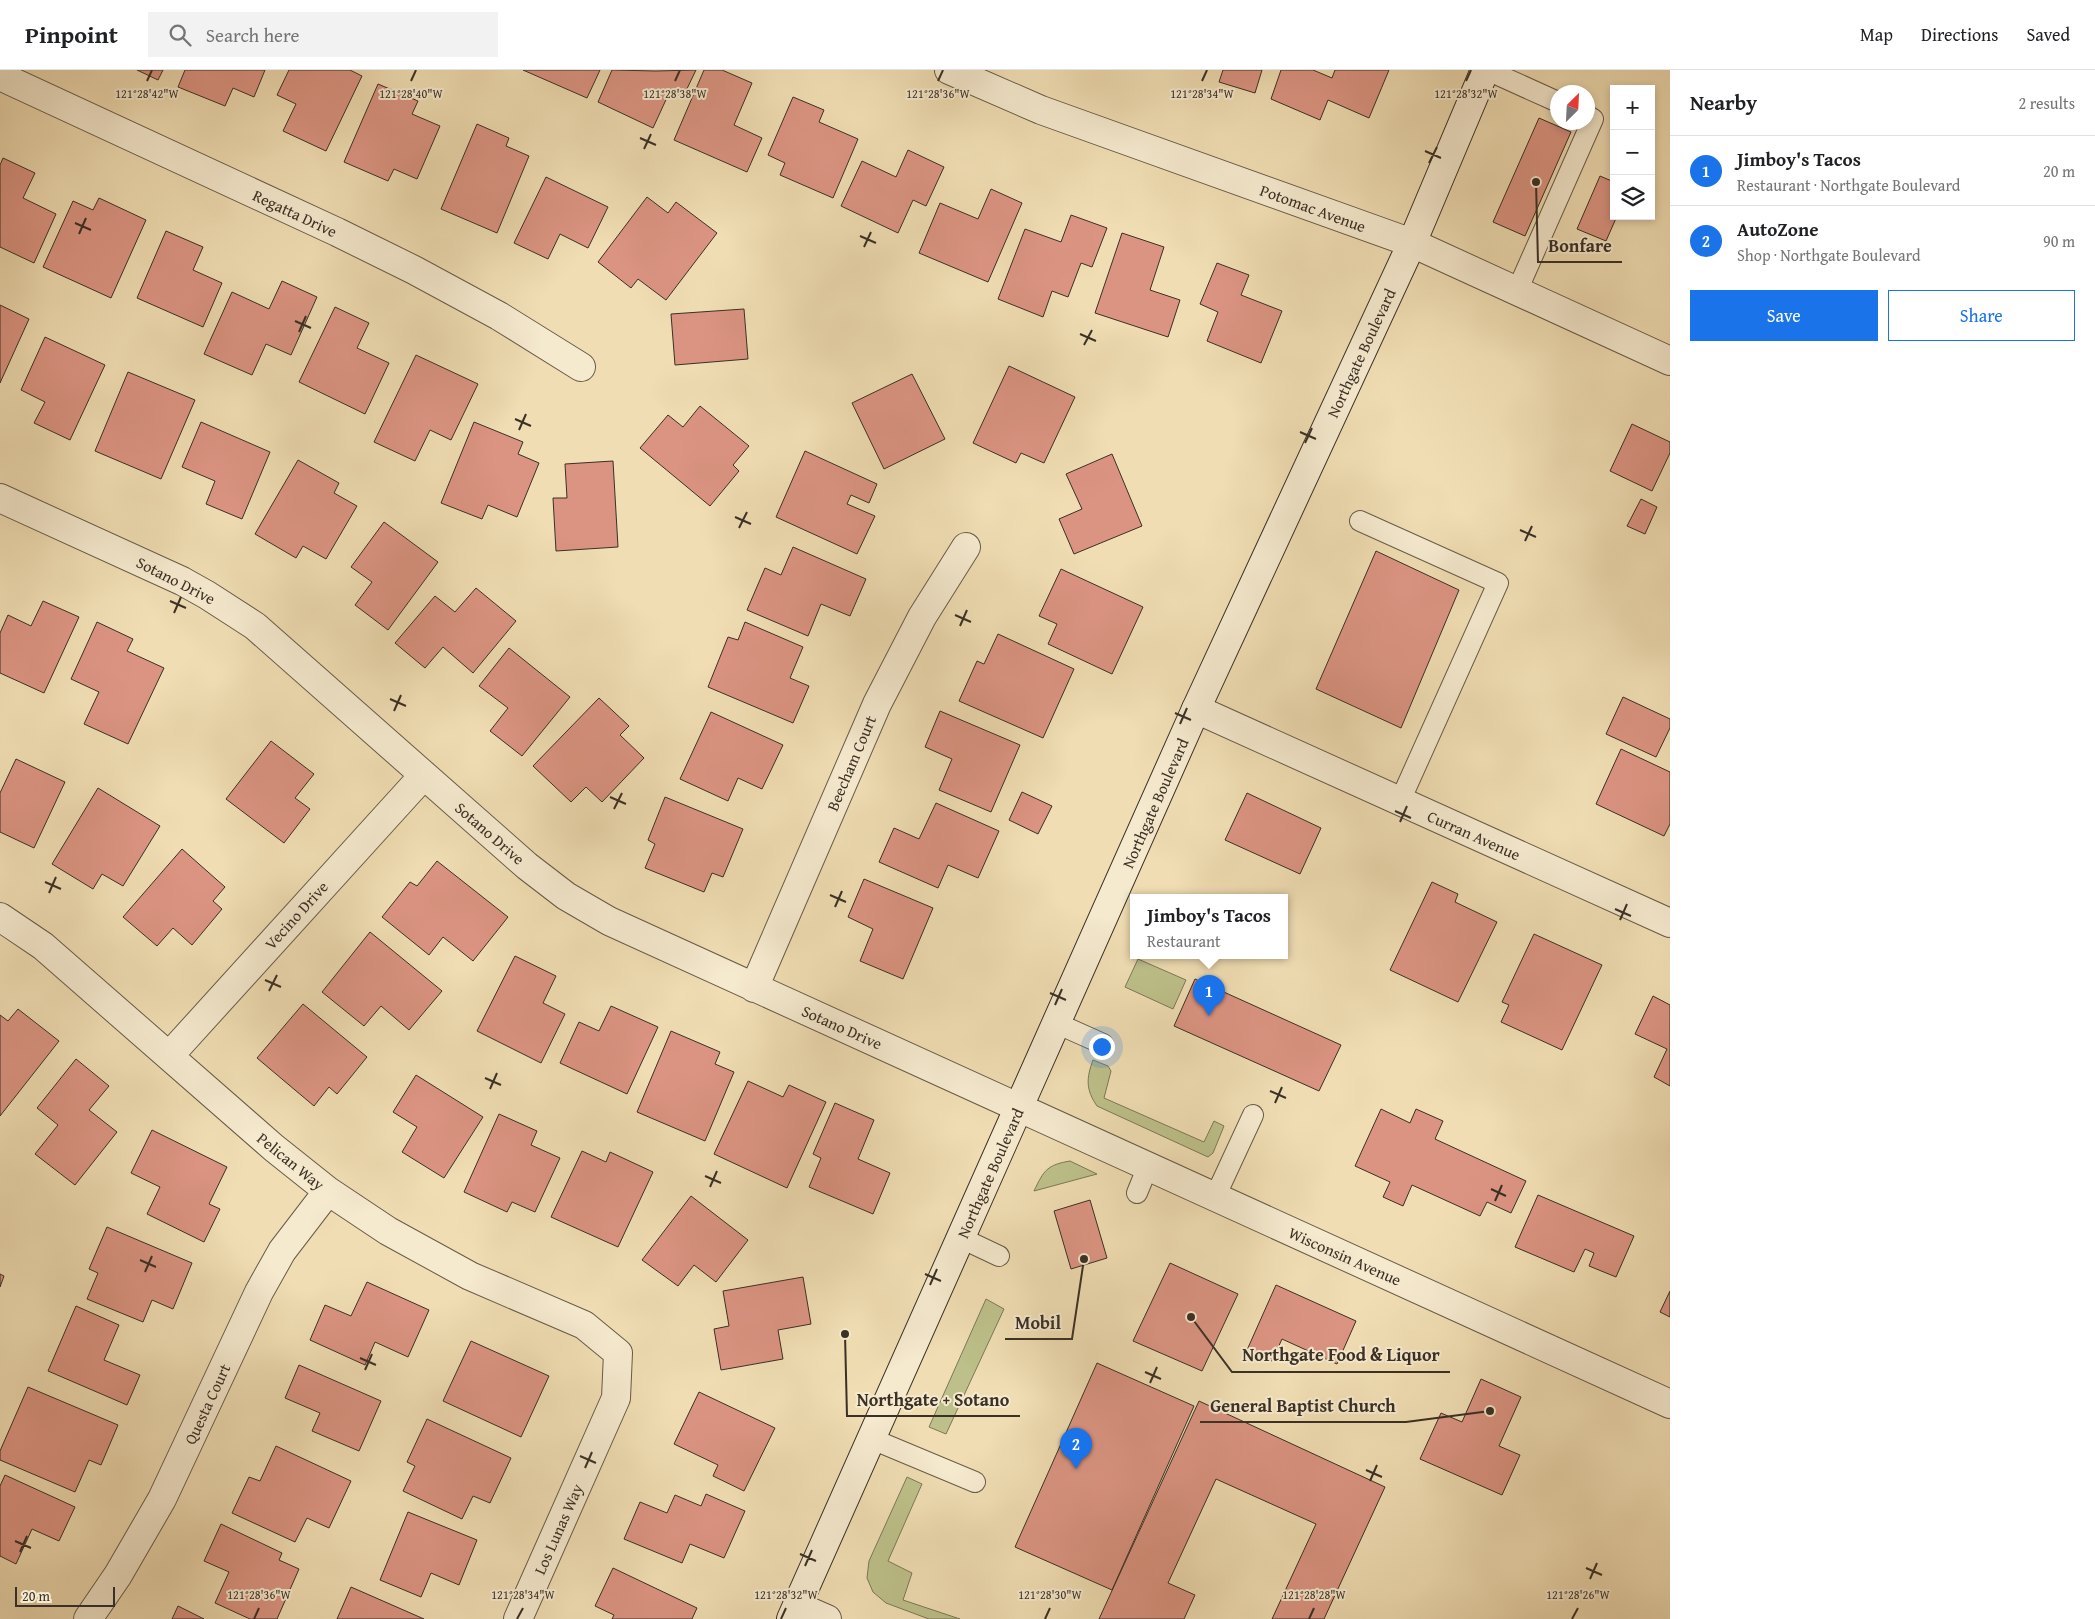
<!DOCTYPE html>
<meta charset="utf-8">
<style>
body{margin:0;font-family:"Gentium Book Plus",serif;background:#f2f2f2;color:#202124}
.controls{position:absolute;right:15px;top:15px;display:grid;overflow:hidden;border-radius:0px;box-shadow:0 2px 8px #0003}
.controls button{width:45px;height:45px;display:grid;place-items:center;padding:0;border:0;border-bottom:1px solid #e0e0e0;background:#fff;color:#202124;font:25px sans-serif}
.compass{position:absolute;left:1550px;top:15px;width:45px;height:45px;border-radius:50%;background:#fff;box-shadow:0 2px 8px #0003;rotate:24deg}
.scale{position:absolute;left:15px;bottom:12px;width:100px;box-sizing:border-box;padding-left:5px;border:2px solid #3a3025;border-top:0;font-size:14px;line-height:18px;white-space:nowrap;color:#3a3025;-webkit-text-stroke:4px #f5e9ce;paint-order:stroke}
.you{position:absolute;left:1101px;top:976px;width:18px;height:18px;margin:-12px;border:4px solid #fff;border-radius:50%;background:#1a73e8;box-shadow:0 0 0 8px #1a73e833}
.badge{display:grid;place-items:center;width:32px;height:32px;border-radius:50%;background:#1a73e8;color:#fff;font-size:16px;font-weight:700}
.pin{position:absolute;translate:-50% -41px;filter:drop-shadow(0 1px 2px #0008)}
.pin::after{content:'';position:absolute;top:26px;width:18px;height:15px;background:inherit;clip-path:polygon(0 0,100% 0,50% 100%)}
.popup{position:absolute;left:1130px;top:824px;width:158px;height:65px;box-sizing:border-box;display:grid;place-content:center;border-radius:0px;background:#fff;filter:drop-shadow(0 1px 4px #0005);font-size:16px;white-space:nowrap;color:#757577}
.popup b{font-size:19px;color:#202124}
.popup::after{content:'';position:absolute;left:50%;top:100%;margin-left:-10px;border:10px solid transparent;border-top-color:#fff}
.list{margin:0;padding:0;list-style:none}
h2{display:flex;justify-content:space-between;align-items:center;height:65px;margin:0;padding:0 20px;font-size:21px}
h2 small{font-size:16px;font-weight:400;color:#757577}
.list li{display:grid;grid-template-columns:32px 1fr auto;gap:15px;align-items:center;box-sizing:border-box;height:70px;padding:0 20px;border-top:1px solid #e0e0e0}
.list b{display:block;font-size:19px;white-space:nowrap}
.list p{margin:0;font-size:16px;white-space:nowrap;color:#757577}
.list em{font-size:16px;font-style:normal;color:#757577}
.actions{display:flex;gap:10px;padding:15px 20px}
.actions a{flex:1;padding:11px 0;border:1px solid #1a73e8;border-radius:0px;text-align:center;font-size:18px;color:#1a73e8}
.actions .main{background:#1a73e8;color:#fff}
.icon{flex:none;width:28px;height:28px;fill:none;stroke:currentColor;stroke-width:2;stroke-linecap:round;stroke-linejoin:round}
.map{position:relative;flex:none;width:1670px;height:1549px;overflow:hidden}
header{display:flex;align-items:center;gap:30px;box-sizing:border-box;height:70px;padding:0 25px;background:#fff;border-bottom:1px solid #e0e0e0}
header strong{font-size:24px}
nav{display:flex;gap:28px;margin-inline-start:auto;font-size:18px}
.search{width:350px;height:45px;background:#f2f2f2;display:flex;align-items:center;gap:12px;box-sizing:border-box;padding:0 18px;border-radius:0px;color:#757577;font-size:19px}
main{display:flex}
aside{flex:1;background:#fff}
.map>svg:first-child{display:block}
.green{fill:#bdc08a;stroke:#7c7858}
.building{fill:#db9482;stroke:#3a3025}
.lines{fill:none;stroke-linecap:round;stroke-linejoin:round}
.lane-casing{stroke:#685b48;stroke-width:22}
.street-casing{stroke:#685b48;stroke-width:30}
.secondary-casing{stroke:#3a3025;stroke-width:30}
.lane{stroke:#f5e9ce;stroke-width:20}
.street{stroke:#f5e9ce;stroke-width:28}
.secondary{stroke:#f5e9ce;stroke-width:28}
.ticks{fill:none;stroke:#3a3025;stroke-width:2}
.labels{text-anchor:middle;stroke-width:4;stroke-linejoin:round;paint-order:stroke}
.street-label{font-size:16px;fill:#3a3025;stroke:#f5e9ce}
.ticks-label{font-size:12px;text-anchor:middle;fill:#3a3025;stroke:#f5e9ce;stroke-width:4;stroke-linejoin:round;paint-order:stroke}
.leader{fill:none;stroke:#3a3025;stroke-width:2}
.callout-dot{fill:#3a3025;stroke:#f5e9ce;stroke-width:2}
.callout-label{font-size:18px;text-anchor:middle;font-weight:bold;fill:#3a3025;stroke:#f5e9ce;stroke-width:4;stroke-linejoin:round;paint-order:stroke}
</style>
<header>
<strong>Pinpoint</strong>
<div class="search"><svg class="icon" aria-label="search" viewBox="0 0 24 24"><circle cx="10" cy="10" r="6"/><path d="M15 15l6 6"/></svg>Search here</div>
<nav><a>Map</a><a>Directions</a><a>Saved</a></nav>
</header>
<main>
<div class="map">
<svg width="1670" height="1549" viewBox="0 0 1670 1549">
<rect width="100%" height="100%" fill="#f0ddb3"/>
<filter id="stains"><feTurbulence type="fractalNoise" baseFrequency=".004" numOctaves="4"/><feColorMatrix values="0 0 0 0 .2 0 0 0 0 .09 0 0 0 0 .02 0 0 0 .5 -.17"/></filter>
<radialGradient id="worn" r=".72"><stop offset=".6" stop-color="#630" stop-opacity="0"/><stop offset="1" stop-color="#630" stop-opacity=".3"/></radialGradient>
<path class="green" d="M1138 889 1186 910 1173 939 1125 917Z
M1093 990 1108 996 1111 1001 1104 1028 1204 1072 1214 1051 1224 1056 1213 1083 1208 1087 1097 1036C1086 1020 1086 1009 1093 990Z
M1070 1091 1097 1104 1034 1121C1044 1100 1047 1095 1070 1091Z
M986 1229 1004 1239 946 1364 929 1357Z
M907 1407 922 1414 888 1491 912 1503 903 1530 960 1549H929L886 1533 873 1522 867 1508 869 1491Z"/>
<path class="building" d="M137 0H163L158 10Z
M185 0H265L254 27 233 18 225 36 178 17Z
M289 0H350L362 6 326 81 283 61 296 34 277 25Z
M523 0H600L587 28Z
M612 0 656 1 696 0 683 27 670 21 653 58 598 32Z
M704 0H722L752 13 734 55 762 68 747 102 674 70Z
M1223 0H1262L1255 23 1219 12Z
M1281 0H1313L1332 8 1335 0H1389L1369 48 1328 30 1320 50 1271 29Z
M378 14 418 31 412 44 440 56 417 109 394 99 388 111 344 92Z
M793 27 824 40 819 52 858 69 833 128 780 105 785 93 768 85Z
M1539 48 1571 62 1525 166 1493 152Z
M477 54 509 68 506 76 529 86 497 163 441 139Z
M908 80 944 97 926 136 913 130 898 163 841 136 862 91 896 107Z
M3 88 35 103 23 128 56 144 34 193 0 177V95Z
M1600 106 1614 112V146H1617L1606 171 1577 159Z
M546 107 608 137 588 178 560 164 548 189 514 173Z
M991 119 1022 133 988 212 919 183 940 133 978 149Z
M647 127 668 143 676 132 717 163 666 230 638 209 631 218 598 192Z
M99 128 146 150 111 228 43 197 73 131 93 140Z
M1071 145 1107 158 1092 197 1081 193 1068 227 1052 221 1043 247 998 229 1025 159 1061 172Z
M166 161 203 177 193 200 222 213 203 257 137 228Z
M1122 163 1164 177 1150 220 1180 230 1168 267 1095 243Z
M1217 193 1249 205 1241 225 1282 241 1261 293 1207 271 1218 242 1200 234Z
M282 211 317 227 291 285 266 274 252 305 204 284 232 222 269 239Z
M0 235 29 249 0 313Z
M335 237 369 253 357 278 389 293 365 344 299 312Z
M744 239 748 289 675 295 671 244Z
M45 267 105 295 70 370 34 353 45 332 21 320Z
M416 285 478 314 451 370 430 360 415 391 374 372Z
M1009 296 1075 327 1044 393 1021 383 1016 393 973 373Z
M128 302 195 330 161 409 95 381Z
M912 304 945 369 884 399 852 333Z
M700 336 749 376 733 395 739 401 710 436 640 378 668 345 683 357Z
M201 352 270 382 242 449 206 434 215 411 182 397Z
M474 352 523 372 518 384 539 393 517 447 488 435 482 449 441 433Z
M1632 354 1670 372V383L1652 421 1610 401Z
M805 381 877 414 869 433 851 425 847 434 875 446 857 484 776 447Z
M1112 384 1142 456 1074 484 1059 449 1082 439 1066 404Z
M298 390 339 413 334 423 357 436 326 489 303 476 296 488 255 464Z
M613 391 618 477 556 481 553 428H567L565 394Z
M1641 429 1657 437 1645 464 1627 456Z
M384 452 438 492 388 560 355 535 372 512 351 497Z
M793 477 866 509 850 546 821 534 808 566 747 540 765 498 781 505Z
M1376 481 1459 520 1401 658 1316 619Z
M1061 499 1143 537 1112 604 1048 574 1057 554 1039 546Z
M476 518 516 551 473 603 443 577 425 598 395 573 435 526 455 542Z
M43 531 79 547 44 623 0 603V563L8 545 31 556Z
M97 552 133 569 127 581 164 598 128 674 84 654 99 622 71 609Z
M745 552 803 577 790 608 809 616 793 653 708 617 728 567 738 570Z
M998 564 1074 599 1043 668 959 631 977 591 984 594Z
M509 578 570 627 522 686 490 661 508 638 479 616Z
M1623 627 1670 649V658L1656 687 1606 664Z
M599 628 629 656 620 665 644 688 602 732 586 717 571 732 533 696Z
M940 641 1020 675 991 742 939 720 952 689 925 677Z
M711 642 783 675 762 719 738 708 728 731 680 709Z
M271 671 314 704 295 728 310 739 284 773 226 729Z
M1621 679 1670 702V754L1664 766 1596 734Z
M16 689 65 712 34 778 0 762V723Z
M98 718 160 756 123 816 102 804 93 819 52 794Z
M1022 722 1052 736 1038 764 1009 750Z
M1247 723 1321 758 1300 804 1225 770Z
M665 727 743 759 723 807 712 803 704 822 645 798 655 774 648 770Z
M936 733 999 761 978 808 948 795 938 818 879 792 894 758 919 769Z
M182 779 225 817 213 831 222 839 192 875 173 858 157 876 123 847Z
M437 791 508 847 473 891 443 867 429 885 382 847 410 812 417 816Z
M864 809 933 838 903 909 860 891 873 859 848 847Z
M1432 812 1458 824 1455 832 1497 852 1458 932 1390 900Z
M370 862 442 921 409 960 381 936 364 956 322 922Z
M1534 864 1602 895 1562 980 1501 952 1509 935 1502 932Z
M515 886 556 906 543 933 565 944 541 993 477 961Z
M1195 909 1341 975 1319 1021 1174 956Z
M1653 926 1670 935V1016L1654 1007 1667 979 1635 964Z
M303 934 367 987 337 1024 329 1017 314 1036 257 988Z
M611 936 658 957 627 1024 560 993 579 952 599 961Z
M18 939 59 971 0 1046V945L8 951Z
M671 961 720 982 715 994 734 1002 705 1071 637 1042Z
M76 989 109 1016 89 1040 117 1062 75 1115 35 1084 58 1055 37 1038Z
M416 1005 483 1047 444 1108 402 1082 417 1057 393 1042Z
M748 1011 783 1027 789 1015 826 1032 787 1118 714 1084Z
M835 1033 874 1050 858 1089 890 1103 873 1144 809 1117 821 1088 813 1084Z
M1381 1039 1410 1053 1416 1039 1443 1051 1435 1069 1526 1111 1511 1143 1487 1132 1480 1146 1412 1115 1403 1136 1383 1127 1390 1112 1355 1096Z
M499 1044 537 1061 531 1075 560 1088 535 1142 512 1132 507 1142 464 1122Z
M152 1060 227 1097 209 1134 220 1139 204 1172 147 1144 160 1117 131 1103Z
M582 1081 606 1092 610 1082 653 1102 618 1177 551 1147Z
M1538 1125 1634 1166 1616 1207 1589 1196 1594 1183 1585 1179 1574 1202 1515 1177Z
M691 1126 748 1170 716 1212 694 1195 678 1216 642 1190Z
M1090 1130 1107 1188 1071 1199 1054 1141Z
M107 1157 192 1193 173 1239 152 1230 143 1252 87 1229 98 1203 89 1199Z
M1170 1193 1238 1224 1202 1301 1133 1271Z
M0 1204 4 1206 0 1217Z
M803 1207 811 1254 778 1260 783 1289 721 1300 714 1259 729 1256 723 1221Z
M367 1212 429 1240 408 1287 375 1272 365 1295 310 1270 325 1235 351 1246Z
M1276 1215 1356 1251 1337 1294 1282 1269 1272 1291 1247 1280Z
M1670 1221V1247L1660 1242Z
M76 1236 119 1255 104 1290 140 1305 127 1335 48 1301Z
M471 1271 549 1306 521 1367 443 1331Z
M1097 1293 1194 1336 1112 1520 1015 1477Z
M299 1295 381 1331 359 1381 312 1361 320 1343 285 1328Z
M1481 1309 1521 1327 1499 1376 1520 1385 1502 1425 1420 1389 1441 1343 1462 1352Z
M28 1317 118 1355 101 1395 89 1390 75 1422 0 1390V1381Z
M699 1322 775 1358 744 1421 713 1406 718 1395 674 1374Z
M1199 1331 1385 1417 1324 1549H1272L1316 1454 1216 1409 1168 1513 1195 1525 1184 1549H1099Z
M427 1349 511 1388 490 1433 473 1426 462 1449 403 1421 415 1396 407 1392Z
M276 1376 351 1411 329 1458 307 1448 295 1472 232 1443 249 1407 260 1411Z
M5 1405 75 1437 59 1471 32 1459 16 1494 0 1486V1416Z
M706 1424 745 1441 724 1488 690 1474 682 1493 624 1469 640 1432 667 1443 675 1425 701 1436Z
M408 1442 477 1470 459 1515 431 1503 421 1527 380 1510Z
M221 1454 282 1483 279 1490 299 1499 277 1549H250L215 1533 229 1502 204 1491Z
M613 1498 697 1538 692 1549H612L614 1545 595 1536Z
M351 1517 424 1549H337Z
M178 1536 204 1549H172Z"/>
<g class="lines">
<g class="lane-casing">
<path id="lane" d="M1487 0 1558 32
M1517 221 1593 49 1588 46
M1360 451 1498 513 1400 731
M1056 953 1103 974
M1137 1123 1148 1096
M1215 1127 1253 1045
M961 1168 999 1186
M872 1369 975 1412"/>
</g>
<g class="street-casing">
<path id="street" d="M949 0 1041 40 1412 173 1670 291
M0 6 337 162 414 200 499 246 581 297
M0 428 182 511 207 525 255 556 527 796 566 826 609 851 1670 1334
M1196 639 1670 853
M0 847 43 876 274 1078 328 1121 388 1161 470 1206 584 1255 618 1283 616 1328 518 1549
M754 918 877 634 922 547 966 477
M169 986 424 705
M797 1536 827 1549
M88 1549 118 1505 162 1429 259 1222 282 1181 328 1121"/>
</g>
<g class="secondary-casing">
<path id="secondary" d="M791 1549 1196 639 1412 173 1485 0"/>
</g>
<use href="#lane" class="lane"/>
<use href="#street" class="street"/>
<use href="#secondary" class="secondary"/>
</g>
<path class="ticks" d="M147 11 152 0M411 11 416 0M675 11 680 0M938 11 943 0M1202 11 1207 0M1466 11 1471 0M640 68 656 75M644 79 651 64M1425 81 1441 88M1429 93 1437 77M75 153 91 160M79 164 86 148M860 166 876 173M864 177 871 162M295 251 311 258M299 262 306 246M1080 264 1096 271M1084 275 1092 260M515 349 531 356M519 360 526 344M1300 362 1316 369M1305 373 1312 358M735 447 751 454M739 458 747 442M1520 460 1536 467M1525 471 1532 456M170 531 186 538M174 543 181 527M955 545 971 552M960 556 967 540M390 629 406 636M394 641 401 625M1175 643 1191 650M1180 654 1187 638M610 727 626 734M614 739 622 723M1395 741 1411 748M1400 752 1407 736M45 812 61 819M49 823 56 807M830 825 846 832M835 837 842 821M1615 839 1631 846M1620 850 1627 834M265 910 281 917M269 921 277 905M1050 923 1066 930M1055 935 1062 919M485 1008 501 1015M490 1019 497 1003M1270 1021 1286 1028M1275 1033 1282 1017M705 1106 721 1113M710 1117 717 1101M1491 1119 1506 1126M1495 1131 1502 1115M140 1190 156 1197M145 1202 152 1186M925 1204 941 1211M930 1215 937 1199M360 1288 376 1295M365 1300 372 1284M1145 1302 1161 1309M1150 1313 1157 1297M580 1386 596 1393M585 1398 592 1382M1366 1400 1382 1407M1370 1411 1377 1395M15 1471 31 1478M20 1482 27 1466M800 1484 816 1491M805 1496 812 1480M1586 1498 1602 1505M1590 1509 1597 1493M254 1549 259 1538M517 1549 523 1538M781 1549 786 1538M1045 1549 1050 1538M1309 1549 1314 1538M1572 1549 1578 1538"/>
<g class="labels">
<g class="street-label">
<text transform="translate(1313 138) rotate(20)" y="6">Potomac Avenue</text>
<text transform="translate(295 143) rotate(25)" y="6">Regatta Drive</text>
<text transform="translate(1361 283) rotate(-65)" y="6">Northgate Boulevard</text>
<text transform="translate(176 510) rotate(27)" y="6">Sotano Drive</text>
<text transform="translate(851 693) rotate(-67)" y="6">Beecham Court</text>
<text transform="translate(1155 733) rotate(-66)" y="6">Northgate Boulevard</text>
<text transform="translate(490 763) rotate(41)" y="6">Sotano Drive</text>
<text transform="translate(1474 765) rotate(24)" y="6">Curran Avenue</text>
<text transform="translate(296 845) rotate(-48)" y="6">Vecino Drive</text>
<text transform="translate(842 957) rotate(24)" y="6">Sotano Drive</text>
<text transform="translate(291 1091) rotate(39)" y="6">Pelican Way</text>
<text transform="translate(990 1103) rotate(-66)" y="6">Northgate Boulevard</text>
<text transform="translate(1345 1186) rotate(24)" y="6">Wisconsin Avenue</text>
<text transform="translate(207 1334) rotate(-65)" y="6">Questa Court</text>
<text transform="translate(558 1459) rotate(-66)" y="6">Los Lunas Way</text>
</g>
</g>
<g class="ticks-label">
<text x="147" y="28">121°28'42"W</text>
<text x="411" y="28">121°28'40"W</text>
<text x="675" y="28">121°28'38"W</text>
<text x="938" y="28">121°28'36"W</text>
<text x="1202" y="28">121°28'34"W</text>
<text x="1466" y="28">121°28'32"W</text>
<text x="259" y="1529">121°28'36"W</text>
<text x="523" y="1529">121°28'34"W</text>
<text x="786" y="1529">121°28'32"W</text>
<text x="1050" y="1529">121°28'30"W</text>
<text x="1314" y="1529">121°28'28"W</text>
<text x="1578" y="1529">121°28'26"W</text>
</g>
<path class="leader" d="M1536 112L1538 192H1622M1084 1189L1072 1269H1005M1191 1247L1232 1302H1450M845 1264L847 1346H1020M1490 1341L1406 1352H1200"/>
<g class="callout-dot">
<circle cx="1536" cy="112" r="5"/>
<circle cx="1084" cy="1189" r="5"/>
<circle cx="1191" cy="1247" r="5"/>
<circle cx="845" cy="1264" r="5"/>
<circle cx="1490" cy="1341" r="5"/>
</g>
<g class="callout-label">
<text x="1580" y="182">Bonfare</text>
<text x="1038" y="1259">Mobil</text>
<text x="1341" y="1291">Northgate Food &amp; Liquor</text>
<text x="933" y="1336">Northgate + Sotano</text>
<text x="1303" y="1342">General Baptist Church</text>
</g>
<rect width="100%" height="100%" filter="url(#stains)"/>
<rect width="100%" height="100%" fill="url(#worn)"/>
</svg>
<div class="controls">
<button>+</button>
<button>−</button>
<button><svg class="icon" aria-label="layers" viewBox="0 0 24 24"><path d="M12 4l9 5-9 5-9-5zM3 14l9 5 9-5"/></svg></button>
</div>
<svg class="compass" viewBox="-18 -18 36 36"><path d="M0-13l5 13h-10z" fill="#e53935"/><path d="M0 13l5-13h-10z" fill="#757577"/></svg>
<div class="scale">20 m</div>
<div class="you"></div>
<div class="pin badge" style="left:1209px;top:946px">1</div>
<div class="popup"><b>Jimboy's Tacos</b>Restaurant</div>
<div class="pin badge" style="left:1076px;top:1399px">2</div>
</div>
<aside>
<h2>Nearby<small>2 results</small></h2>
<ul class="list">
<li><span class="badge">1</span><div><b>Jimboy's Tacos</b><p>Restaurant · Northgate Boulevard</p></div><em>20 m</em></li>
<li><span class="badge">2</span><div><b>AutoZone</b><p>Shop · Northgate Boulevard</p></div><em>90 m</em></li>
</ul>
<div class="actions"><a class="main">Save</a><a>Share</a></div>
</aside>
</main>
